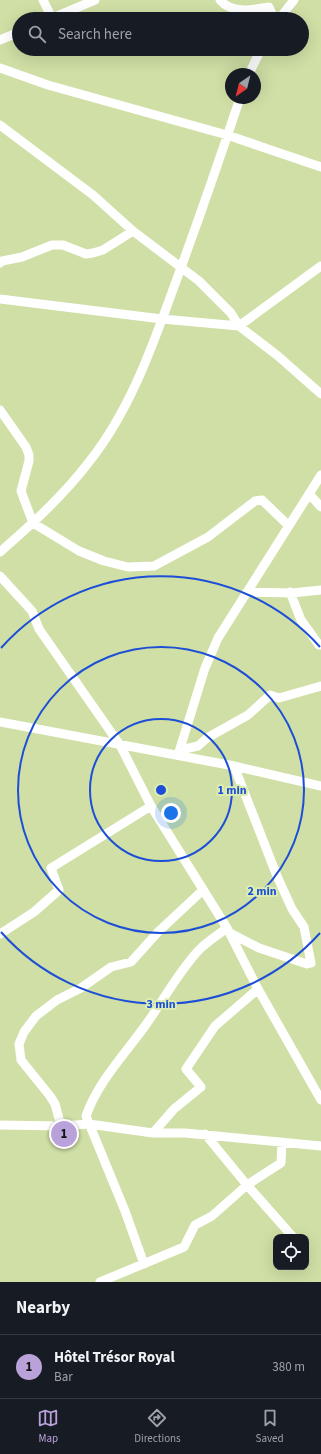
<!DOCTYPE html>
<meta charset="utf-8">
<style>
body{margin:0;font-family:"Source Sans 3",sans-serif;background:#242831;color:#f1f3f6}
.controls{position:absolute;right:12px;bottom:12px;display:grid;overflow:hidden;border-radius:8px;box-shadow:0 4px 16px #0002}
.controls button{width:36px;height:36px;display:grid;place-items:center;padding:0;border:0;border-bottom:1px solid #363941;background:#171b24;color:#f1f3f6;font:20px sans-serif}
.compass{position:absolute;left:225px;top:68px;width:36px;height:36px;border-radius:50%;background:#171b24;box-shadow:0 4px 16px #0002;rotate:215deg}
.you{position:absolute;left:171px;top:813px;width:14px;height:14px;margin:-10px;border:3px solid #fff;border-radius:50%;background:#1a73e8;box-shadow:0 0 0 6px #1a73e833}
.badge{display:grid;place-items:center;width:26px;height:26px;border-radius:50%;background:#b9a2d9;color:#111;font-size:13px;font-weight:700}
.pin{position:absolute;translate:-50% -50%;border:2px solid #fff;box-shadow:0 1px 4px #0006}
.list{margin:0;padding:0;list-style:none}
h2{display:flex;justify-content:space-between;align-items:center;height:52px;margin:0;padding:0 16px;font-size:17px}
h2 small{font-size:13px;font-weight:400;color:#9ea1a6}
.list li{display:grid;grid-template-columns:26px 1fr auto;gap:12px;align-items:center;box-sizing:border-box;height:64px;padding:0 16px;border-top:1px solid #363941}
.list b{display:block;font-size:15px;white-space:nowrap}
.list p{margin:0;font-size:13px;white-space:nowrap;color:#9ea1a6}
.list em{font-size:13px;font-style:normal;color:#9ea1a6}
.icon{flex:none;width:22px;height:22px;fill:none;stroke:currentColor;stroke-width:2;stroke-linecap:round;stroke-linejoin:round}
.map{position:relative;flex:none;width:321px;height:1282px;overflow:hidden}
.search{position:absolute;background:#171b24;box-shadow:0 4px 16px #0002;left:12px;right:12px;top:12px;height:44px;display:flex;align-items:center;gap:10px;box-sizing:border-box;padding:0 14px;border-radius:22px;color:#9ea1a6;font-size:15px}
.sheet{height:116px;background:#171b24}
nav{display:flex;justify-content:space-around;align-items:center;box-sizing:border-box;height:56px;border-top:1px solid #363941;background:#171b24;font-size:11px;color:#9ea1a6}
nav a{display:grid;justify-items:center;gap:2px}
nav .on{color:#b9a2d9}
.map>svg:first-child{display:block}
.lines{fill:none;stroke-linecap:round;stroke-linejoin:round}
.minor{stroke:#fff;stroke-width:9}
.ring{fill:none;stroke:#1d4ed8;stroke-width:2}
.centre{fill:#1d4ed8;stroke:#dcedb2;stroke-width:2}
.ring-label{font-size:12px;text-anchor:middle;font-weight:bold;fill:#1d4ed8;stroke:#dcedb2;stroke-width:4;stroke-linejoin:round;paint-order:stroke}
</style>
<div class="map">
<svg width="321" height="1282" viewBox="0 0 321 1282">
<rect width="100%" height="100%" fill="#cfdfa5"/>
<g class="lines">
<path class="minor" d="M43 0 52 18
M220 0C232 14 252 10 269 7L272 14 277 19
M50 19 95 0
M279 19 294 0
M0 40 19 32
M0 68 48 85 227 135 321 167
M249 74 261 49
M0 125 93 195 133 231 199 281 231 313 239 326 278 356 321 394
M0 263 2 261 22 257 52 245H63L86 254 93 253 103 250 133 231
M0 299 162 319 239 326 321 266
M0 410 26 447 29 455V461L21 491 33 523 79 551 104 561 128 567 154 566 208 537 255 501 262 500 289 526
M310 495 321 507
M0 552C32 524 63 496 89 462 128 413 150 353 171 295 195 230 218 164 240 98
M0 576 32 611 39 629 120 745 151 806 227 928 258 989 321 1100
M248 592 292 593 321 590
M290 592 301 620 319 645H321
M0 722 234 766 321 786
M180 750 198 746 207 738 248 715 270 695 279 698 321 686
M178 755 205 668 218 638 321 475
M230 933 259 948 307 964 311 963 304 927 292 909 277 876 234 766
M0 934 34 912 59 890 51 868 151 806
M0 1125 61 1126 89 1124 153 1133H185L321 1146
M61 1126 55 1104 50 1096 21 1060 19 1044 24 1032 36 1016 57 1000 81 988 111 967 131 962 158 932 203 890
M153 1133 174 1109 201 1087 186 1069 215 1026 258 989
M282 1142 281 1163 247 1185 293 1237
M144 1264 125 1211 86 1116C98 1082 124 1055 145 1026 163 1001 177 974 198 951 206 942 218 935 227 928
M100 1282 184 1247 195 1225 212 1216 247 1185 205 1134"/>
</g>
<g class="ring">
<circle cx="161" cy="790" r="71"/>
<circle cx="161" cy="790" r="143"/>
<path d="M320 933A214 214 0 0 1 1 932M1 648A214 214 0 0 1 320 647"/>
</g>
<circle cx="161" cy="790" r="6" class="centre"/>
<g class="ring-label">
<text x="232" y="794">1 min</text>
<text x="262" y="895">2 min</text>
<text x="161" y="1008">3 min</text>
</g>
</svg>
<div class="controls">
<button><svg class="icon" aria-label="locate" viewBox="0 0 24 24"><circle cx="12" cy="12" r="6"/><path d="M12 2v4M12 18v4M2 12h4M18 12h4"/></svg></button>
</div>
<svg class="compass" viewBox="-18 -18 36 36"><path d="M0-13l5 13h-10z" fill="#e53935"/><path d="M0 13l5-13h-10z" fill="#9ea1a6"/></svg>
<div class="you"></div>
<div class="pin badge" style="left:64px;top:1134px">1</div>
<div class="search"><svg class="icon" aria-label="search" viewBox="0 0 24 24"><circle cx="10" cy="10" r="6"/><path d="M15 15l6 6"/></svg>Search here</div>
</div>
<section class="sheet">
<h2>Nearby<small></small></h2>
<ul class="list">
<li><span class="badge">1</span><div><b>Hôtel Trésor Royal</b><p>Bar</p></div><em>380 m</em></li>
</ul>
</section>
<nav>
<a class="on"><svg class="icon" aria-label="map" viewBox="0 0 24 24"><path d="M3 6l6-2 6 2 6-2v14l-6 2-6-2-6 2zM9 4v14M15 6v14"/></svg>Map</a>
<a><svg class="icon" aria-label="directions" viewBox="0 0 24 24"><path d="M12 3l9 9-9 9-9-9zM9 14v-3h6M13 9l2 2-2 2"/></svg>Directions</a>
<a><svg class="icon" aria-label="saved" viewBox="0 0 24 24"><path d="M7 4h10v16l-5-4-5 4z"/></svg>Saved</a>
</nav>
